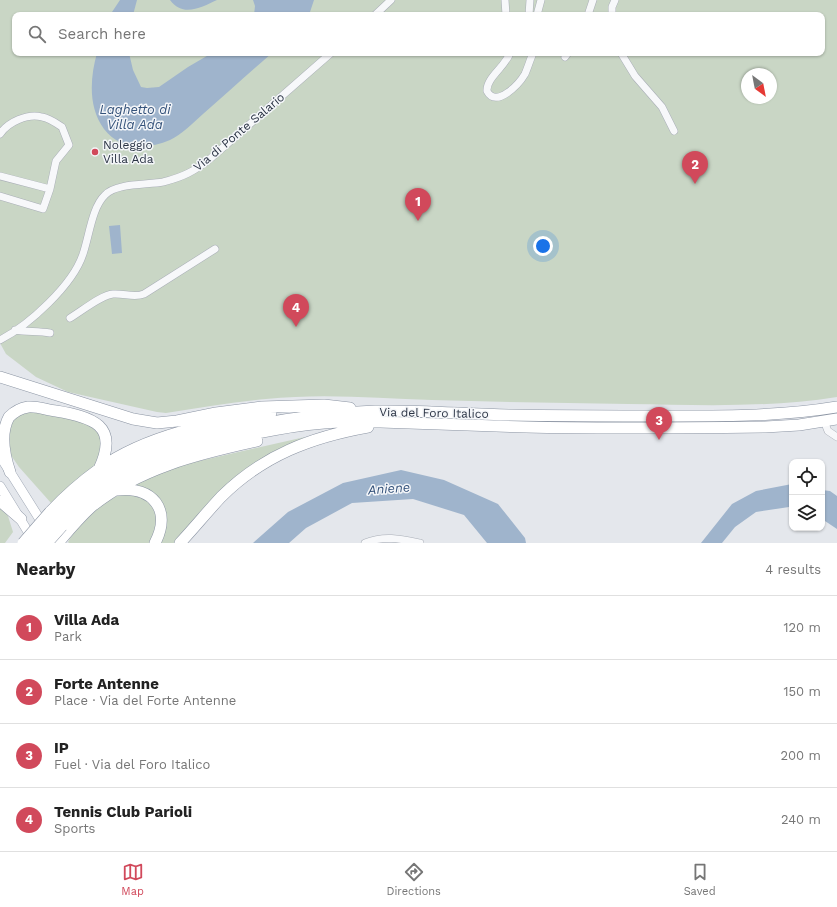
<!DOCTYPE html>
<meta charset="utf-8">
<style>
body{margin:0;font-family:"Work Sans",sans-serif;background:#f6f6f6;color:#222}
.controls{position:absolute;right:12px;bottom:12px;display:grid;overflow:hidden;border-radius:8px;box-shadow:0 1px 3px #0004}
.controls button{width:36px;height:36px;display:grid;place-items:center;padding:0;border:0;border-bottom:1px solid #e0e0e0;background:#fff;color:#222;font:20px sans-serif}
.compass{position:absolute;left:741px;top:68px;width:36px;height:36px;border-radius:50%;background:#fff;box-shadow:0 1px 3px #0004;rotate:148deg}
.you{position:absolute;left:543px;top:246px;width:14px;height:14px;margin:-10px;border:3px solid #fff;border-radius:50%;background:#1a73e8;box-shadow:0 0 0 6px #1a73e833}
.badge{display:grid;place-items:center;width:26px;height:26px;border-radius:50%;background:#d1495b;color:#fff;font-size:13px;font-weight:700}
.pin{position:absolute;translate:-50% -33px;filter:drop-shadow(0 1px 2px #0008)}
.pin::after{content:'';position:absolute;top:21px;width:14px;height:12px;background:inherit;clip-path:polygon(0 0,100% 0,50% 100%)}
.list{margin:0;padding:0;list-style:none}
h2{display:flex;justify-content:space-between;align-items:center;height:52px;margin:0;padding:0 16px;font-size:17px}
h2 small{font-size:13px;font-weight:400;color:#767676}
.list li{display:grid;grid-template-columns:26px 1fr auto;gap:12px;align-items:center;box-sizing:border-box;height:64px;padding:0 16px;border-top:1px solid #e0e0e0}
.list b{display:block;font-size:15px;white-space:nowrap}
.list p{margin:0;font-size:13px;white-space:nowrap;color:#767676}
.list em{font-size:13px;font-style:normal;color:#767676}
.icon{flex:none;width:22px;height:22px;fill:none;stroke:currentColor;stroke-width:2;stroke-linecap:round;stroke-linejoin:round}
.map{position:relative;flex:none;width:837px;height:543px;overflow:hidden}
.search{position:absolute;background:#fff;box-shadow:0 1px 3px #0004;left:12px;right:12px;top:12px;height:44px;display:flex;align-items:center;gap:10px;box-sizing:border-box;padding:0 14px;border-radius:8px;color:#767676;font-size:15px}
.sheet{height:308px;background:#fff}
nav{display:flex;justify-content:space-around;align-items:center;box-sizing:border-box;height:56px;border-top:1px solid #e0e0e0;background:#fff;font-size:11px;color:#767676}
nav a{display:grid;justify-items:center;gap:2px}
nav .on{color:#d1495b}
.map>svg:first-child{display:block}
.green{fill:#c9d6c5;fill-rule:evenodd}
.water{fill:#9fb4cc}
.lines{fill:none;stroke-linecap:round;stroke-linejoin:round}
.minor-casing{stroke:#a9aeb7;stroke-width:8}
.major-casing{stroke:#a3abb8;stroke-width:10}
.highway-casing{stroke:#8b94a3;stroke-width:12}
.minor{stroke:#f7f8fa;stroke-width:7}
.major{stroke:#fff;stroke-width:9}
.highway{stroke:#fff;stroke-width:11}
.highway-bridge-casing{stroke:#8b94a3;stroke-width:12;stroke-linecap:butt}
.highway-bridge{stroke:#fff;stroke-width:11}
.poi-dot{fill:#d1495b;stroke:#f4f6f9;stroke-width:1.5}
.labels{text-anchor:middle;stroke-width:3;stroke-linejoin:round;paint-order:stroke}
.street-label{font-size:12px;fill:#2b3445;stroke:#f4f6f9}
.poi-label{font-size:12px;fill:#2b3445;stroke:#f4f6f9;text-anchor:start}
.water-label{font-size:13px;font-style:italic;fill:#34527a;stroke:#f4f6f9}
</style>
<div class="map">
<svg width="837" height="543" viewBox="0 0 837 543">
<rect width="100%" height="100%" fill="#e4e7ec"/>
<path class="green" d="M0 0H837V397C768 408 698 405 628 404 562 403 497 402 432 400 377 398 321 393 266 399 232 402 199 408 166 413L157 412 68 392 36 377 6 354 0 343ZM15 15H822V53H15ZM747 74H771V98H747Z
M31 411C50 415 94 417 101 438 103 444 100 456 99 463L51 503 19 467 8 451V425L16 416Z
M305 437 269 456 227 486 174 543H160L166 527V519L133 485 177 466Z
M123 494 135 495 146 500 153 508 158 521 151 543H69L68 542C78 524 103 500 123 494Z
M0 505 8 516 13 532 5 543H0Z"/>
<path class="water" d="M120 0H137L133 15H110Z
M170 0H217C202 7 183 18 170 0Z
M253 0H314L309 15H254L255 6Z
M97 53H129L133 70 141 87 147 88 159 87 188 67 212 53H272C249 73 227 93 203 114 194 122 181 135 170 140 147 150 120 150 104 129 88 107 90 78 97 53Z
M120 225 122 253 112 254 109 226Z
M401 470 444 480 498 504 525 538 526 543H487L464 515 413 499 352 503 306 528 289 543H253L288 512 343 483Z
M792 484V508L789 507 756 512 735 527 722 543H701L732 504 756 491Z
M822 490 830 491 837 496V529L822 519Z"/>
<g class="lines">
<g class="minor-casing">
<path id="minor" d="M505 0 506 15
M375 15 391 0
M529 15 530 0
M537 15 541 0
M588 15 593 0
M612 15V7L615 0
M510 53C505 67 486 78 487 91 496 109 519 84 525 74 528 67 530 60 533 53
M621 53 635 76 662 107 674 131
M565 57 568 53
M0 134C8 122 28 113 42 117 49 118 56 123 62 127L69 145 56 161 50 189
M0 176 50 189 43 209 0 196
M70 318C82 311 101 295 113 294 124 293 134 298 144 294L215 249
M15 330C27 332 38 331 50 333
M0 340C29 325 73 285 83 254 89 237 92 207 105 195 116 183 147 185 163 182 183 177 195 171 211 158L331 53
M824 421 828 431 837 437
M365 543C384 535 401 539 420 543"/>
</g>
<g class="major-casing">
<path id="major" d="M0 456 44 526
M0 486 33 540"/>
</g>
<g class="highway-casing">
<path id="highway" d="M0 377 133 419 157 423 177 421 216 413 262 407 324 405 350 408
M10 472C4 454 0 433 9 417 14 412 22 408 28 407 37 406 47 410 56 411 92 417 120 425 99 469
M117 490C153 486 172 510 155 543
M0 501 21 519
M50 512C65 496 81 482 99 469 148 434 213 423 271 413
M56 518C80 493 108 470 141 456 164 446 189 440 214 434 267 421 321 413 375 411 419 410 464 414 509 415 564 416 620 416 675 416 730 416 783 416 837 407
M62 526C107 475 149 459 213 443 255 433 296 424 339 422 362 421 386 422 409 423 448 424 487 426 526 427 606 429 685 428 765 427L799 425 837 419
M58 543C68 531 79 518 91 507 139 468 198 454 257 441
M180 543C194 528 207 512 221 497 263 455 312 437 368 427"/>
</g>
<use href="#minor" class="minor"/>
<use href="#major" class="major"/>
<use href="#highway" class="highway"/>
<g class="highway-bridge-casing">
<path id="highway-bridge" d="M23 543 50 512
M35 543 56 518
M47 543 62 526"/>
</g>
<use href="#highway-bridge" class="highway-bridge"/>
</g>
<circle class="poi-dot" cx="95" cy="152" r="4"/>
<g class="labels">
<g class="street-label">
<text transform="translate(239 132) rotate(-40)" y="4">Via di Ponte Salario</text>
<text transform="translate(434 413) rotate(1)" y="4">Via del Foro Italico</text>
</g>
<g class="poi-label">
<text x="103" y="149">Noleggio<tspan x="103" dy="14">Villa Ada</tspan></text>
</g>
<g class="water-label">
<text x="135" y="114">Laghetto di<tspan x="135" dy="15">Villa Ada</tspan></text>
<text transform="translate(389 488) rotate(-4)" y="5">Aniene</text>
</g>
</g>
</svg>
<div class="controls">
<button><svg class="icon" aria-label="locate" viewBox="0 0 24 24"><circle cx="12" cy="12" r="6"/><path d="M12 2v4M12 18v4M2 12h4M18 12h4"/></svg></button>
<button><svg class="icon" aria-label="layers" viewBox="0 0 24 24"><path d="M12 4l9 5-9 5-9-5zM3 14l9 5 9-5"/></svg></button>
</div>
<svg class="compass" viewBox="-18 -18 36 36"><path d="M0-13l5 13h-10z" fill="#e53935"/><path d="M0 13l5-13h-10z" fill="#767676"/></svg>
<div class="you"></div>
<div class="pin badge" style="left:418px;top:221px">1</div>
<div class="pin badge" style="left:695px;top:184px">2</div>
<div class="pin badge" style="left:659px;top:440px">3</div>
<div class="pin badge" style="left:296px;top:327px">4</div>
<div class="search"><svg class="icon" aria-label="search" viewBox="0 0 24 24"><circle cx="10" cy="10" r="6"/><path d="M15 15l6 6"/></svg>Search here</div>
</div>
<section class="sheet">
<h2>Nearby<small>4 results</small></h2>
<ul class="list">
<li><span class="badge">1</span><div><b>Villa Ada</b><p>Park</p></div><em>120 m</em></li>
<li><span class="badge">2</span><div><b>Forte Antenne</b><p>Place · Via del Forte Antenne</p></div><em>150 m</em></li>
<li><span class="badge">3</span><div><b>IP</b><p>Fuel · Via del Foro Italico</p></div><em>200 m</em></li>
<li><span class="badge">4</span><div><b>Tennis Club Parioli</b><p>Sports</p></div><em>240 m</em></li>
</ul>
</section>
<nav>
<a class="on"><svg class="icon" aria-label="map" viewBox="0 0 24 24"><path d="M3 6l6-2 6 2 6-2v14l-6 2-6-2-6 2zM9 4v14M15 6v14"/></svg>Map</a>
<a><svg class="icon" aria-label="directions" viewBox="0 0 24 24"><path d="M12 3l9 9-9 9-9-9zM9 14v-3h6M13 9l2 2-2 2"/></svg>Directions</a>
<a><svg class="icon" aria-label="saved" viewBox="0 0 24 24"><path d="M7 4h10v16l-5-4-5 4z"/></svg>Saved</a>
</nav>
